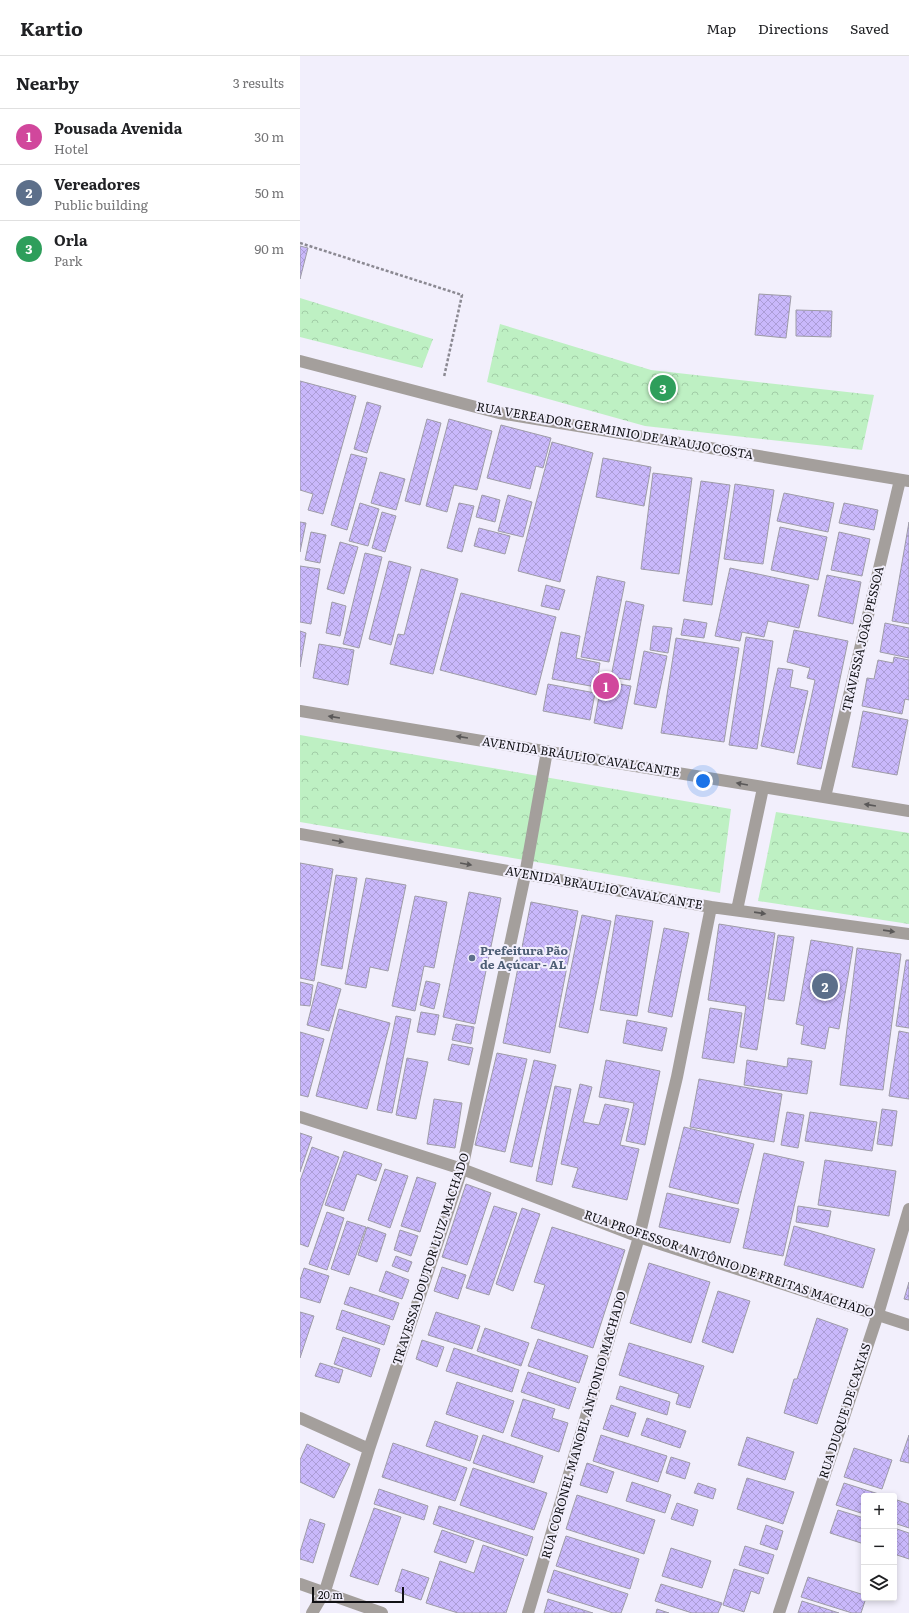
<!DOCTYPE html>
<meta charset="utf-8">
<style>
body{margin:0;font-family:Literata,serif;background:#f2f2f2;color:#202124}
.controls{position:absolute;right:12px;bottom:12px;display:grid;overflow:hidden;border-radius:4px;box-shadow:0 2px 6px #0003}
.controls button{width:36px;height:36px;display:grid;place-items:center;padding:0;border:0;border-bottom:1px solid #e0e0e0;background:#fff;color:#202124;font:20px sans-serif}
.scale{position:absolute;left:12px;bottom:10px;width:92px;box-sizing:border-box;padding-left:4px;border:2px solid #111115;border-top:0;font-size:11px;line-height:14px;white-space:nowrap;color:#111115;-webkit-text-stroke:3px #f2effc;paint-order:stroke}
.you{position:absolute;left:403px;top:725px;width:14px;height:14px;margin:-10px;border:3px solid #fff;border-radius:50%;background:#1a73e8;box-shadow:0 0 0 6px #1a73e833}
.badge{display:grid;place-items:center;width:26px;height:26px;border-radius:50%;background:#7c3aed;color:#fff;font-size:13px;font-weight:700}
.pin{position:absolute;translate:-50% -50%;border:2px solid #fff;box-shadow:0 1px 4px #0006}
.list{margin:0;padding:0;list-style:none}
h2{display:flex;justify-content:space-between;align-items:center;height:52px;margin:0;padding:0 16px;font-size:17px}
h2 small{font-size:13px;font-weight:400;color:#757577}
.list li{display:grid;grid-template-columns:26px 1fr auto;gap:12px;align-items:center;box-sizing:border-box;height:56px;padding:0 16px;border-top:1px solid #e0e0e0}
.list b{display:block;font-size:15px;white-space:nowrap}
.list p{margin:0;font-size:13px;white-space:nowrap;color:#757577}
.list em{font-size:13px;font-style:normal;color:#757577}
.icon{flex:none;width:22px;height:22px;fill:none;stroke:currentColor;stroke-width:2;stroke-linecap:round;stroke-linejoin:round}
.map{position:relative;flex:none;width:609px;height:1557px;overflow:hidden}
header{display:flex;align-items:center;gap:24px;box-sizing:border-box;height:56px;padding:0 20px;background:#fff;border-bottom:1px solid #e0e0e0}
header strong{font-size:19px}
nav{display:flex;gap:22px;margin-inline-start:auto;font-size:14px}
main{display:flex}
aside{flex:1;background:#fff}
.map>svg:first-child{display:block}
.park{fill:url(#park-crowns)}
.building{fill:url(#building-cross-hatch);stroke:#9e9ca7}
.lines{fill:none;stroke-linecap:round;stroke-linejoin:round}
.path{stroke:#8b8992;stroke-width:2.5;stroke-dasharray:3 2;stroke-linecap:butt}
.minor{stroke:#a49f9c;stroke-width:12}
.oneway{fill:#5a5858}
.service-dot{fill:#5c6f8a;stroke:#f2effc;stroke-width:1.5}
.labels{text-anchor:middle;stroke-width:4;stroke-linejoin:round;paint-order:stroke}
.street-label{font-size:12px;fill:#111115;stroke:#f2effc}
.service-label{font-size:12px;font-weight:bold;fill:#4e5e75;stroke:#f2effc;text-anchor:start}
</style>
<header>
<strong>Kartio</strong>
<nav><a>Map</a><a>Directions</a><a>Saved</a></nav>
</header>
<main>
<aside>
<h2>Nearby<small>3 results</small></h2>
<ul class="list">
<li><span class="badge" style="background:#d1479c">1</span><div><b>Pousada Avenida</b><p>Hotel</p></div><em>30 m</em></li>
<li><span class="badge" style="background:#5c6f8a">2</span><div><b>Vereadores</b><p>Public building</p></div><em>50 m</em></li>
<li><span class="badge" style="background:#2e9e5b">3</span><div><b>Orla</b><p>Park</p></div><em>90 m</em></li>
</ul>
</aside>
<div class="map">
<svg width="609" height="1557" viewBox="0 0 609 1557">
<defs>
<pattern id="park-crowns" width="20" height="18" patternUnits="userSpaceOnUse"><rect width="20" height="18" fill="#bef0c3"/><path d="M2 6a3 3 0 1 1 6 0M12 15a3 3 0 1 1 6 0" fill="none" stroke="#a2cda7"/></pattern>
<pattern id="building-cross-hatch" width="8" height="8" patternUnits="userSpaceOnUse"><rect width="8" height="8" fill="#c9b8fb"/><path d="M0 0l8 8M0 8l8-8" fill="none" stroke="#ac9dd6"/></pattern>
</defs>
<rect width="100%" height="100%" fill="#f2effc"/>
<path class="park" d="M0 242 133 283 122 312 0 281Z
M200 268 351 314 574 339 562 394 345 370 187 326Z
M0 679 431 753 420 837 0 766Z
M476 756 609 777V868L458 845Z"/>
<path class="building" d="M0 190 8 192 0 223Z
M459 238 491 240 486 282 455 279Z
M496 254 532 255 531 281 496 280Z
M0 325 56 340 23 458 8 454 13 438 0 434Z
M67 346 81 350 67 397 54 393Z
M127 363 141 367 120 449 105 445Z
M149 363 192 375 177 434 154 429 147 456 126 450Z
M201 369 251 382 243 412 236 410 230 433 187 422Z
M252 386 293 397 260 526 218 515Z
M51 398 67 402 47 474 31 469Z
M303 402 351 411 344 450 296 441Z
M80 416 105 423 96 454 71 447Z
M353 417 392 422 379 518 341 513Z
M401 425 430 429 412 549 383 545Z
M435 428 474 434 463 508 424 503Z
M484 437 534 447 528 476 477 465Z
M182 439 200 444 195 466 176 461Z
M208 439 232 446 223 481 198 475Z
M60 447 79 453 68 490 49 485Z
M159 447 174 450 162 496 147 492Z
M544 447 578 454 574 474 539 467Z
M82 456 96 460 85 496 72 492Z
M0 466 6 467 0 496Z
M609 466V568L592 565Z
M480 471 527 481 518 524 471 514Z
M179 472 210 480 205 498 174 490Z
M11 476 26 479 20 507 5 504Z
M539 476 570 483 562 520 531 514Z
M40 486 58 491 44 538 27 533Z
M65 497 82 501 59 592 43 588Z
M89 505 111 511 91 589 69 583Z
M0 510 20 513 11 568 0 566Z
M430 512 509 529 499 572 468 565 464 581 442 576 440 585 415 580Z
M121 513 158 523 133 618 90 608 98 578 104 579Z
M527 519 561 526 553 568 518 560Z
M297 520 325 526 309 606 281 601Z
M246 529 265 534 259 554 241 550Z
M161 537 256 561 236 639 140 614Z
M326 545 344 549 330 624 311 621Z
M32 546 46 550 40 580 26 577Z
M384 563 407 567 404 582 381 579Z
M585 567 609 572V602L580 596Z
M353 570 372 572 368 597 350 594Z
M494 574 548 585 521 713 497 708 515 624 507 622 510 612 487 606Z
M0 575 6 577 0 611Z
M261 576 280 580 276 602 300 607 296 631 252 623Z
M446 581 473 585 457 693 429 689Z
M376 582 439 592 424 686 361 677Z
M19 588 54 594 48 629 13 622Z
M344 595 367 600 356 652 334 648Z
M594 601 609 604V644L605 643 602 658 562 650 567 622 574 623 578 604 593 607Z
M478 612 493 614 490 631 508 635 494 697 461 690Z
M302 625 331 630 322 673 294 667Z
M248 628 295 637 290 664 243 655Z
M563 655 608 664 597 719 552 711Z
M0 807 33 813 14 925 0 922Z
M36 819 57 822 42 913 21 909Z
M66 822 106 829 88 915 70 911 66 932 45 928Z
M169 836 201 842 175 968 143 961Z
M115 840 147 846 134 912 124 910 115 955 92 950Z
M231 846 278 855 250 997 203 987Z
M282 859 311 865 288 977 259 971Z
M316 859 353 865 337 960 300 954Z
M419 868 475 877 457 994 440 991 446 950 408 944Z
M364 872 389 877 372 961 348 956Z
M478 879 494 881 484 945 468 943Z
M511 884 553 891 539 973 529 971 525 993 501 988 504 970 496 968Z
M557 892 601 898 583 1034 540 1029Z
M606 904H609V972L596 970Z
M126 925 140 928 134 953 120 949Z
M0 926 13 929 10 950 0 949Z
M18 926 41 933 29 975 7 969Z
M410 952 442 957 434 1007 402 1002Z
M39 953 90 967 67 1053 16 1040Z
M121 956 139 959 135 979 117 976Z
M96 960 111 963 92 1057 77 1054Z
M327 964 367 972 362 995 323 987Z
M156 968 174 971 171 988 152 984Z
M599 975 609 977V1043L589 1040Z
M0 976 24 983 8 1041 0 1039Z
M152 988 173 992 169 1009 148 1004Z
M197 997 227 1003 205 1096 175 1089Z
M107 1002 128 1006 116 1063 96 1059Z
M488 1002 512 1005 507 1038 444 1029 447 1004 487 1011Z
M234 1004 256 1009 232 1111 210 1106Z
M306 1004 360 1015 345 1089 326 1085 334 1047 299 1041Z
M399 1023 482 1038 474 1086 390 1071Z
M280 1028 292 1031 283 1066 299 1069 305 1048 329 1053 320 1089 339 1093 327 1144 272 1131 278 1112 261 1108Z
M255 1030 271 1033 252 1129 236 1125Z
M134 1043 162 1047 155 1092 127 1088Z
M582 1053 597 1055 592 1090 577 1088Z
M487 1056 504 1059 498 1092 481 1089Z
M510 1056 577 1066 572 1095 505 1085Z
M384 1071 454 1088 438 1148 369 1131Z
M0 1077 12 1081 0 1116Z
M12 1091 39 1101 8 1191 0 1188V1125Z
M44 1095 82 1108 76 1125 57 1118 44 1155 25 1149Z
M464 1097 504 1106 483 1200 443 1192Z
M525 1104 596 1115 589 1160 518 1149Z
M85 1113 108 1120 90 1172 68 1164Z
M117 1121 136 1127 120 1176 101 1170Z
M166 1128 191 1137 167 1209 142 1201Z
M367 1137 439 1153 430 1187 359 1171Z
M194 1150 217 1157 189 1239 166 1232Z
M498 1150 531 1155 528 1171 496 1166Z
M222 1152 240 1158 213 1235 196 1228Z
M27 1156 44 1162 27 1214 9 1208Z
M47 1165 66 1171 49 1219 31 1213Z
M494 1170 575 1193 563 1232 484 1209Z
M67 1171 86 1178 77 1206 58 1199Z
M252 1171 325 1194 293 1292 231 1272 245 1229 234 1226Z
M100 1174 118 1180 111 1200 94 1194Z
M96 1200 112 1206 108 1216 92 1210Z
M349 1207 410 1226 391 1287 330 1267Z
M142 1211 166 1219 158 1243 134 1235Z
M4 1212 29 1220 20 1247 0 1241V1224Z
M86 1215 109 1224 102 1243 79 1235Z
M609 1226V1244L604 1243Z
M50 1231 99 1247 93 1264 44 1248Z
M418 1235 450 1245 433 1297 402 1286Z
M42 1254 90 1270 84 1289 36 1273Z
M0 1256 14 1260 0 1302Z
M136 1256 180 1270 172 1293 128 1279Z
M517 1262 548 1273 517 1368 484 1357 494 1323H497Z
M185 1272 229 1287 221 1310 177 1295Z
M43 1281 80 1293 71 1321 34 1308Z
M238 1283 288 1300 279 1327 228 1310Z
M122 1284 144 1291 137 1311 116 1303Z
M329 1287 404 1310 390 1352 376 1348 379 1338 319 1319Z
M154 1292 219 1314 212 1336 146 1315Z
M20 1307 43 1314 39 1327 15 1320Z
M228 1316 276 1332 269 1353 221 1336Z
M157 1326 214 1345 203 1377 146 1358Z
M320 1330 370 1346 367 1359 316 1343Z
M223 1343 255 1353 252 1362 268 1367 259 1396 211 1380Z
M311 1349 336 1357 328 1381 303 1373Z
M347 1362 386 1375 380 1392 341 1379Z
M135 1365 178 1380 170 1405 126 1390Z
M183 1379 243 1400 234 1427 173 1407Z
M301 1379 367 1400 358 1426 293 1405Z
M609 1379V1407L600 1405Z
M447 1381 494 1396 485 1424 438 1409Z
M93 1387 167 1412 155 1445 82 1421Z
M7 1388 50 1408 34 1442 0 1426V1404Z
M554 1392 592 1404 582 1433 544 1421Z
M371 1401 390 1407 385 1423 366 1417Z
M287 1407 314 1416 307 1437 280 1429Z
M173 1412 247 1437 234 1474 160 1449Z
M447 1422 494 1436 483 1468 437 1453Z
M332 1426 371 1439 365 1457 326 1445Z
M398 1427 416 1433 413 1443 394 1437Z
M544 1427 585 1440H564V1458L536 1449Z
M79 1433 128 1450 124 1464 74 1448Z
M277 1439 355 1464 344 1498 266 1473Z
M594 1443 609 1448V1472L594 1467Z
M377 1447 398 1454 393 1470 371 1463Z
M139 1450 233 1481 227 1500 133 1468Z
M74 1452 101 1461 78 1529 50 1520Z
M538 1454 564 1462V1488L530 1477Z
M10 1463 25 1468 13 1507 0 1503V1496Z
M466 1469 483 1475 477 1494 460 1488Z
M594 1472 609 1477V1503L594 1498Z
M142 1474 174 1485 166 1507 134 1496Z
M266 1480 339 1503 330 1533 256 1510Z
M183 1489 224 1503 206 1557H158L126 1547 140 1505 174 1517Z
M445 1490 474 1499 468 1518 439 1509Z
M371 1492 411 1505 402 1532 362 1520Z
M102 1513 129 1522 121 1544 95 1535Z
M434 1513 464 1522 459 1538 451 1535 444 1556 423 1549Z
M254 1514 328 1538 321 1557H313L247 1536Z
M508 1521 564 1539V1542H566L561 1557H552L501 1541Z
M361 1528 422 1547 418 1557H392L355 1545Z
M248 1543 293 1557H244Z
M502 1545 539 1557H498Z
M357 1553 369 1557H356Z"/>
<g class="lines">
<path class="path" d="M0 187 162 239 144 321"/>
<path class="minor" d="M0 305 199 357 609 425
M0 655 609 755
M525 741 600 424
M0 778 411 851 609 878
M437 854 463 732
M0 1061 162 1113 339 1181 609 1269
M0 1362 69 1393
M0 1528 82 1557
M12 1557 25 1535 69 1393 162 1113 225 819 247 695
M228 1557 339 1181 377 1021 411 851
M479 1557 578 1258 609 1153"/>
</g>
<defs><path id="oneway-solid" d="M-6-.8H1V-3.2L6.5 0L1 3.2V.8H-6Z"/></defs>
<g class="oneway">
<use href="#oneway-solid" transform="translate(34 661) rotate(-171)"/>
<use href="#oneway-solid" transform="translate(162 681) rotate(-171)"/>
<use href="#oneway-solid" transform="translate(442 728) rotate(-170)"/>
<use href="#oneway-solid" transform="translate(570 749) rotate(-171)"/>
<use href="#oneway-solid" transform="translate(38 785) rotate(10)"/>
<use href="#oneway-solid" transform="translate(166 808) rotate(10)"/>
<use href="#oneway-solid" transform="translate(460 857) rotate(8)"/>
<use href="#oneway-solid" transform="translate(589 875) rotate(8)"/>
</g>
<circle class="service-dot" cx="172" cy="902" r="4"/>
<g class="labels">
<g class="street-label">
<text transform="translate(315 375) rotate(10)" y="4">RUA VEREADOR GERMINIO DE ARAUJO COSTA</text>
<text transform="translate(563 583) rotate(-77)" y="4">TRAVESSA JOÃO PESSOA</text>
<text transform="translate(281 701) rotate(9)" y="4">AVENIDA BRÁULIO CAVALCANTE</text>
<text transform="translate(304 832) rotate(10)" y="4">AVENIDA BRAULIO CAVALCANTE</text>
<text transform="translate(131 1203) rotate(-72)" y="4">TRAVESSA DOUTOR LUIZ MACHADO</text>
<text transform="translate(429 1208) rotate(19)" y="4">RUA PROFESSOR ANTÔNIO DE FREITAS MACHADO</text>
<text transform="translate(545 1355) rotate(-72)" y="4">RUA DUQUE DE CAXIAS</text>
<text transform="translate(284 1369) rotate(-74)" y="4">RUA CORONEL MANOEL ANTONIO MACHADO</text>
</g>
<g class="service-label">
<text x="180" y="899">Prefeitura Pão<tspan x="180" dy="14">de Açúcar - AL</tspan></text>
</g>
</g>
</svg>
<div class="controls">
<button>+</button>
<button>−</button>
<button><svg class="icon" aria-label="layers" viewBox="0 0 24 24"><path d="M12 4l9 5-9 5-9-5zM3 14l9 5 9-5"/></svg></button>
</div>
<div class="scale">20 m</div>
<div class="you"></div>
<div class="pin badge" style="left:306px;top:630px;background:#d1479c">1</div>
<div class="pin badge" style="left:525px;top:930px;background:#5c6f8a">2</div>
<div class="pin badge" style="left:363px;top:332px;background:#2e9e5b">3</div>
</div>
</main>
